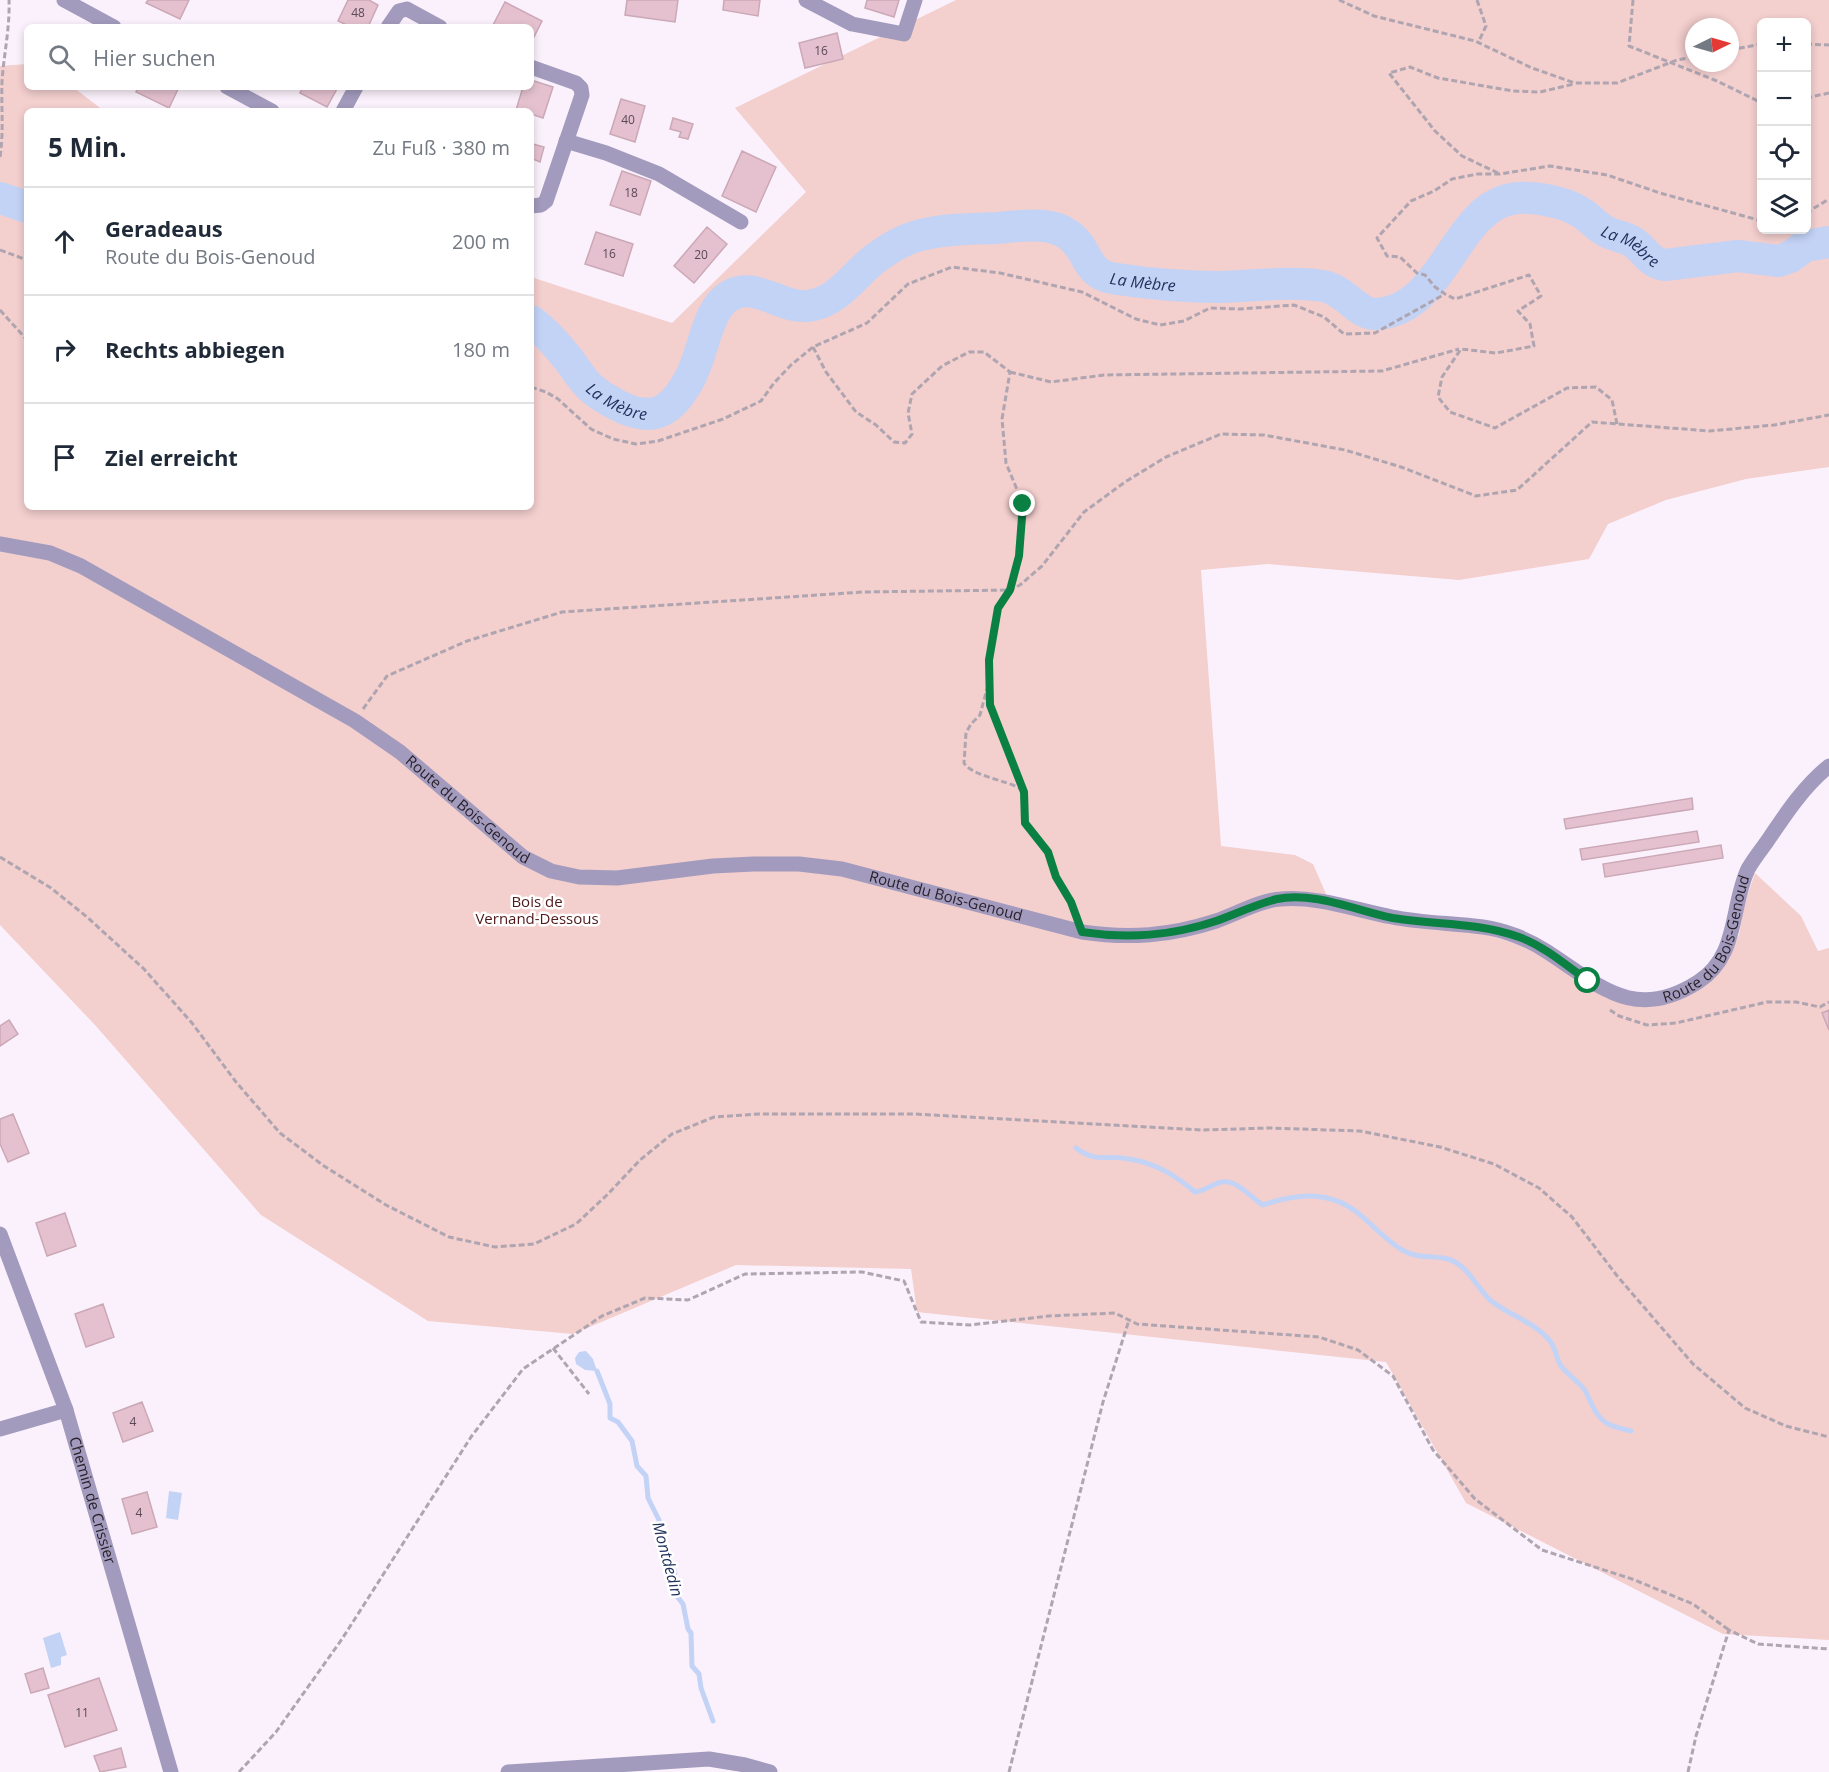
<!DOCTYPE html>
<html lang="de">
<meta charset="utf-8">
<style>
body{margin:0;font-family:"Open Sans",sans-serif;background:#f6f6f7;color:#1f2937}
.controls{position:absolute;right:18px;top:18px;display:grid;overflow:hidden;border-radius:9px;box-shadow:0 3px 9px #0003}
.controls button{width:54px;height:54px;display:grid;place-items:center;padding:0;border:0;border-bottom:2px solid #e0e1e3;background:#fff;color:#1f2937;font:30px sans-serif}
.compass{position:absolute;left:1685px;top:18px;width:54px;height:54px;border-radius:50%;background:#fff;box-shadow:0 3px 9px #0003;rotate:85deg}
.stop{position:absolute;width:18px;height:18px;margin:-14px;border:4px solid #0b8043;border-radius:50%;background:#fff}
.stop.end{background:#0b8043;border-color:#fff;box-shadow:0 2px 6px #0008}
.list{margin:0;padding:0;list-style:none}
h2{display:flex;justify-content:space-between;align-items:center;height:78px;margin:0;padding:0 24px;font-size:26px}
h2 small{font-size:20px;font-weight:400;color:#747a83}
.list li{display:grid;grid-template-columns:39px 1fr auto;gap:18px;align-items:center;box-sizing:border-box;height:108px;padding:0 24px;border-top:2px solid #e0e1e3}
.list b{display:block;font-size:22px;white-space:nowrap}
.list p{margin:0;font-size:20px;white-space:nowrap;color:#747a83}
.list em{font-size:20px;font-style:normal;color:#747a83}
.icon{flex:none;width:33px;height:33px;fill:none;stroke:currentColor;stroke-width:2;stroke-linecap:round;stroke-linejoin:round}
.map{position:relative;flex:none;width:1829px;height:1772px;overflow:hidden}
.search{position:absolute;background:#fff;box-shadow:0 3px 9px #0003;left:24px;top:24px;width:510px;height:66px;display:flex;align-items:center;gap:15px;box-sizing:border-box;padding:0 21px;border-radius:9px;color:#747a83;font-size:22px}
.panel{position:absolute;background:#fff;box-shadow:0 3px 9px #0003;left:24px;top:108px;width:510px;height:402px;border-radius:9px}
.map>svg:first-child{display:block}
.green{fill:#f3cfce;fill-rule:evenodd}
.water{fill:#c3d3f6}
.lines{fill:none;stroke-linecap:round;stroke-linejoin:round}
.stream{stroke:#c3d3f6;stroke-width:5}
.river{stroke:#c3d3f6;stroke-width:32}
.building{fill:#e5c1cf;stroke:#cba8b6;stroke-width:1.5}
.path{stroke:#afa5b0;stroke-width:3;stroke-dasharray:6 3;stroke-linecap:butt}
.street{stroke:#a29bbd;stroke-width:15}
.route{stroke:#0b8043;stroke-width:8}
.labels{text-anchor:middle;stroke-width:5;stroke-linejoin:round;paint-order:stroke}
.number-label{font-size:12px;fill:#594954}
.street-label{font-size:15px;fill:#2a212b;stroke:#fff}
.park-label{font-size:15px;fill:#50191c;stroke:#fff}
.water-label{font-size:16px;font-style:italic;fill:#20315d;stroke:#fff}
</style>
<div class="map">
<svg width="1829" height="1772" viewBox="0 0 1829 1772">
<rect width="100%" height="100%" fill="#fbf1fc"/>
<path class="green" d="M956 0H1829V467L1746 479 1666 500 1608 524 1589 559 1459 580 1268 564 1201 570 1221 846 1295 855 1313 864 1333 910 1485 934 1518 944 1542 956 1606 998 1639 1007 1673 1001 1727 961 1739 935 1744 905 1755 873 1801 916 1818 951 1829 948V1010L1822 1013 1829 1030V1640L1723 1634 1466 1503 1386 1362 917 1312 911 1269 736 1265 573 1334 428 1321 261 1215 95 1025 0 925V66L27 64V87H73L104 111H27V507H531V277L672 323 806 192 735 108ZM1762 22H1806V230H1762ZM1694 27H1730V63H1694Z"/>
<path class="water" d="M586 1351 593 1359 597 1371 585 1370 576 1364 575 1358 579 1352Z
M169 1491 182 1493 178 1520 166 1518Z
M60 1632 67 1655 61 1657V1665L51 1668 43 1638Z"/>
<g class="lines">
<path class="stream" d="M1076 1148C1098 1164 1105 1154 1129 1159 1155 1163 1175 1175 1195 1192 1207 1190 1214 1183 1222 1182 1237 1179 1251 1198 1263 1205 1286 1197 1311 1192 1334 1200 1363 1209 1378 1237 1404 1251 1418 1259 1433 1255 1448 1259 1468 1265 1476 1287 1490 1300 1508 1315 1535 1322 1550 1341 1556 1348 1556 1359 1561 1366 1567 1374 1577 1380 1584 1389 1587 1393 1589 1399 1592 1405 1602 1425 1610 1426 1631 1431
M597 1371 610 1404V1418L618 1422 632 1441 637 1466 646 1476 648 1498 659 1520 658 1530 661 1546 670 1558 675 1573 673 1579 676 1595 683 1604 688 1629 691 1633 692 1666 699 1674 701 1688 713 1721"/>
<g class="river">
<path d="M0 198 27 207"/>
<path id="s1" d="M531 321C546 332 558 346 569 360 576 369 582 380 591 388 599 395 609 401 619 406 655 424 673 410 690 378 702 356 706 319 722 302 751 273 781 313 813 305 838 300 853 277 872 261 886 250 903 239 921 235 945 229 970 229 996 228 1011 227 1028 224 1044 226 1053 227 1062 230 1069 235 1091 252 1084 275 1117 279 1151 284 1187 287 1220 287 1255 286 1289 281 1323 286 1344 289 1358 315 1376 314 1443 310 1453 215 1507 200 1526 194 1563 201 1580 212 1590 217 1596 227 1607 232 1615 236 1625 237 1633 242 1646 251 1648 262 1665 265L1738 256 1779 261 1790 257 1805 246 1829 242"/>
</g>
</g>
<path class="building" d="M148 0H189L180 19 146 3Z
M348 0H369L378 5 368 27H351L338 21Z
M627 0H678L675 22 625 15Z
M724 0H760L758 16 723 10Z
M867 0H899L894 17 865 8Z
M505 2 542 21 531 43V27H492Z
M837 33 843 59 805 68 799 43Z
M531 80 553 87 543 118 531 114V111L516 110 523 87H531Z
M138 87H179L169 108 136 92Z
M303 87H338L327 107 300 93Z
M621 99 645 106 635 142 610 134Z
M673 118 693 124 688 139 679 137 681 132 670 129Z
M533 144 544 147 540 162 533 159V157H531Z
M742 151 776 167 756 212 722 196Z
M622 171 651 181 640 215 610 205Z
M707 227 727 244 694 283 674 266Z
M596 232 633 244 623 276 585 264Z
M1692 798 1693 809 1566 829 1564 819Z
M1697 831 1699 842 1582 860 1580 849Z
M1721 845 1723 858 1605 877 1603 864Z
M1829 1010V1030L1822 1013Z
M9 1020 18 1034 0 1046V1026Z
M13 1114 29 1153 8 1162 0 1144V1119Z
M65 1213 76 1246 47 1256 36 1223Z
M103 1304 114 1337 86 1347 75 1314Z
M142 1402 153 1431 123 1442 113 1413Z
M147 1492 157 1527 132 1534 122 1499Z
M43 1668 49 1688 31 1693 25 1674Z
M99 1678 117 1730 65 1747 48 1695Z
M121 1748 126 1767 100 1772 94 1756Z"/>
<g class="lines">
<path class="path" d="M1339 0 1374 16 1475 41 1532 68 1575 83H1617L1677 60 1694 57
M1477 0 1486 26 1478 43
M1633 0 1629 46 1717 81 1762 103
M1806 44 1829 45
M1730 50 1762 44
M1806 98 1829 93
M0 157C4 130 1 106 2 81 4 53 10 28 9 0
M1498 173 1462 156 1435 131 1389 73 1410 67 1438 78 1513 91 1540 92 1574 84
M1806 213 1829 199
M0 250 27 260
M0 310 27 340
M813 347 826 372 856 412 876 425 894 442 905 443 912 434 908 413 912 394 942 366 969 352H984L1010 372 1002 419 1006 463 1023 504 1019 556 1010 590 998 608 989 660 990 705 1024 792 1025 823 1049 852 1057 877 1071 902 1075 913
M1010 372 1051 382 1104 375 1382 371 1459 349
M531 387 546 392 558 399 591 429 613 439 636 444 658 441 723 419 761 401 774 383 791 365 813 347 867 323 908 284 952 267 1000 273 1082 292 1136 319 1160 325 1184 321 1210 308 1240 309 1294 305 1324 317 1344 334 1375 333 1445 294
M1617 424 1612 400 1596 387 1567 388 1495 428 1450 412 1438 397 1442 377 1461 349 1496 353 1534 346 1530 324 1518 311 1541 296 1529 275 1455 299 1445 294 1435 287 1425 275 1417 273 1400 257 1387 256 1377 238 1411 201 1434 191 1452 179 1478 174H1500L1550 166 1607 175 1660 193 1762 221
M988 685 980 715 971 724 966 733 964 763C972 776 1006 780 1021 789
M363 709 387 676 467 641 562 612 863 592 1010 590 1020 585 1042 566 1084 512 1125 482 1166 457 1221 434 1264 435 1345 450 1401 467 1476 496 1517 490 1592 422 1710 431 1774 425 1829 415
M0 857 51 888 87 917 144 969 192 1023 236 1082 280 1133 324 1166 386 1205 449 1237 495 1247 534 1244 576 1224 608 1194 640 1160 672 1134 714 1117 759 1114H914L1202 1130 1269 1128 1360 1131 1440 1147 1494 1164 1539 1188 1572 1217 1618 1277 1693 1364 1745 1408 1786 1426 1829 1437
M1610 1010 1619 1016 1647 1025 1676 1023 1767 1002H1796L1820 1007 1829 1002
M553 1348 589 1394
M239 1772 276 1732 342 1639 471 1437 523 1369 602 1316 645 1298 688 1300 745 1274 862 1272 904 1281 921 1322 970 1325 1049 1316 1115 1313 1137 1324 1319 1337 1358 1350 1393 1376 1433 1450 1475 1499 1542 1550 1632 1579 1693 1604 1729 1630
M1009 1772 1103 1402 1129 1320
M1688 1772 1696 1736 1729 1630 1758 1644 1829 1649"/>
<g class="street">
<path d="M64 0 114 27"/>
<path d="M806 0 852 24 904 34 915 0"/>
<path d="M388 27 399 11 407 9 440 27"/>
<path d="M531 67 576 83 581 88 582 95 546 201 541 205 531 206"/>
<path d="M227 87 272 111"/>
<path d="M343 111 356 87"/>
<path d="M566 141 606 153 659 174 741 222"/>
<path id="s2" d="M0 544 50 553 81 566 355 721 400 752 523 857 551 871 579 877 617 878 713 866 754 864H799L842 869 1082 932C1129 939 1170 936 1216 921 1236 914 1261 900 1281 899 1319 896 1355 910 1392 917 1422 923 1453 923 1483 927 1504 930 1528 939 1546 951 1599 985 1634 1023 1698 982 1739 956 1730 908 1748 869 1753 860 1760 851 1766 843 1785 815 1803 787 1829 766"/>
<path id="s3" d="M0 1234 66 1410 171 1772"/>
<path d="M0 1429 66 1410"/>
<path d="M508 1772 709 1759 745 1765 770 1772"/>
</g>
</g>
<g class="lines">
<path class="route" d="M1023 504 1019 556 1010 590 998 608 989 660 990 705 1024 792 1025 823 1048 852 1056 877 1071 902 1082 932C1129 939 1171 936 1216 921 1236 914 1256 904 1277 899 1313 891 1358 911 1393 918 1435 925 1478 922 1519 937 1544 946 1566 965 1588 981"/>
</g>
<g class="labels">
<g class="number-label">
<text x="358" y="17">48</text>
<text x="821" y="55">16</text>
<text x="628" y="124">40</text>
<text x="631" y="197">18</text>
<text x="609" y="258">16</text>
<text x="701" y="259">20</text>
<text x="133" y="1426">4</text>
<text x="139" y="1517">4</text>
<text x="82" y="1717">11</text>
</g>
<g class="street-label">
<text dy="5" stroke="none"><textPath href="#s2" startOffset="543">Route du Bois-Genoud</textPath></text>
<text dy="5" stroke="none"><textPath href="#s2" startOffset="1047">Route du Bois-Genoud</textPath></text>
<text dy="5" stroke="none"><textPath href="#s2" startOffset="1874">Route du Bois-Genoud</textPath></text>
<text dy="5" stroke="none"><textPath href="#s3" startOffset="282">Chemin de Crissier</textPath></text>
</g>
<g class="park-label">
<text x="537" y="907">Bois de<tspan x="537" dy="17">Vernand-Dessous</tspan></text>
</g>
<g class="water-label">
<text dy="6" stroke="none"><textPath href="#s1" startOffset="1324">La Mèbre</textPath></text>
<text dy="6" stroke="none"><textPath href="#s1" startOffset="766">La Mèbre</textPath></text>
<text dy="6" stroke="none"><textPath href="#s1" startOffset="120">La Mèbre</textPath></text>
<text transform="translate(668 1559) rotate(75)" y="6">Montdedin</text>
</g>
</g>
</svg>
<div class="controls">
<button>+</button>
<button>−</button>
<button><svg class="icon" aria-label="locate" viewBox="0 0 24 24"><circle cx="12" cy="12" r="6"/><path d="M12 2v4M12 18v4M2 12h4M18 12h4"/></svg></button>
<button><svg class="icon" aria-label="layers" viewBox="0 0 24 24"><path d="M12 4l9 5-9 5-9-5zM3 14l9 5 9-5"/></svg></button>
</div>
<svg class="compass" viewBox="-18 -18 36 36"><path d="M0-13l5 13h-10z" fill="#e53935"/><path d="M0 13l5-13h-10z" fill="#747a83"/></svg>
<div class="stop" style="left:1588px;top:981px"></div>
<div class="stop end" style="left:1023px;top:504px"></div>
<div class="search"><svg class="icon" aria-label="search" viewBox="0 0 24 24"><circle cx="10" cy="10" r="6"/><path d="M15 15l6 6"/></svg>Hier suchen</div>
<section class="panel">
<h2>5 Min.<small>Zu Fuß · 380 m</small></h2>
<ul class="list">
<li><svg class="icon" aria-label="ahead" viewBox="0 0 24 24"><path d="M12 20V5M6 11l6-6 6 6"/></svg><div><b>Geradeaus</b><p>Route du Bois-Genoud</p></div><em>200 m</em></li>
<li><svg class="icon" aria-label="right" viewBox="0 0 24 24"><path d="M7 20v-9h11M14 6l5 5-5 5"/></svg><div><b>Rechts abbiegen</b></div><em>180 m</em></li>
<li><svg class="icon" aria-label="arrive" viewBox="0 0 24 24"><path d="M6 21V4h12l-3 4 3 4H6"/></svg><div><b>Ziel erreicht</b></div></li>
</ul>
</section>
</div>
